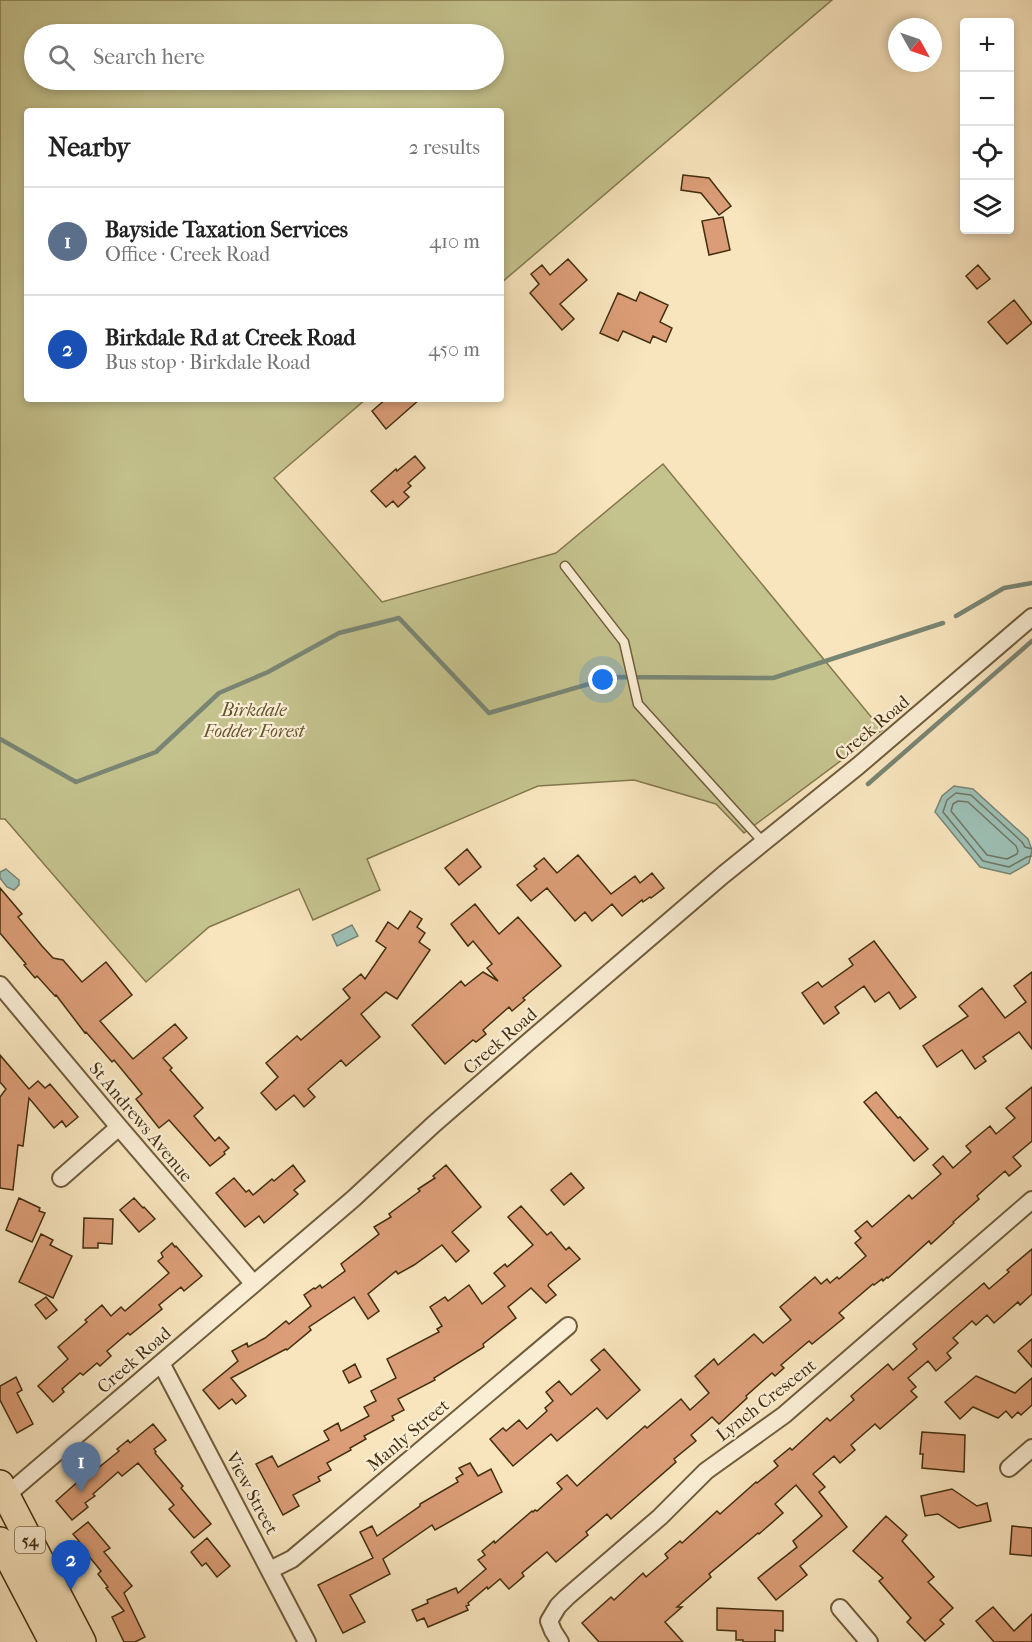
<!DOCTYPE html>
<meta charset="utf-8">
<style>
body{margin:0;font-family:"IM FELL French Canon",serif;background:#f6f6f6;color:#222}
.controls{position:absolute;right:18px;top:18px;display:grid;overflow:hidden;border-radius:6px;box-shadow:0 3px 9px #0003}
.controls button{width:54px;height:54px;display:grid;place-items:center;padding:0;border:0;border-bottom:2px solid #e0e0e0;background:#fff;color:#222;font:30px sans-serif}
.compass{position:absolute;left:888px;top:18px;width:54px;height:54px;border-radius:50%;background:#fff;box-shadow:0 3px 9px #0003;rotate:130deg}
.you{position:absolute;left:603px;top:680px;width:21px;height:21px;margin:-15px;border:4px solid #fff;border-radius:50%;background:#1a73e8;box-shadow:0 0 0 9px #1a73e833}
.badge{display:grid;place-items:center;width:39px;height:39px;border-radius:50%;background:#111827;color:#fff;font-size:20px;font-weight:700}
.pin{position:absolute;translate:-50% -50px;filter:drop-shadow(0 2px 3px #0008)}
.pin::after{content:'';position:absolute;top:32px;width:21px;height:18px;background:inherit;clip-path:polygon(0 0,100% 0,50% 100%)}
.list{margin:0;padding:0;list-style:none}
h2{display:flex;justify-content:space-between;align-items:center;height:78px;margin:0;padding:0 24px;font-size:26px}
h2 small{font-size:20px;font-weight:400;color:#767676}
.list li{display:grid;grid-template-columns:39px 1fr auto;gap:18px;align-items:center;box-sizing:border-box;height:108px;padding:0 24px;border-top:2px solid #e0e0e0}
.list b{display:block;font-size:22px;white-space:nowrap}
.list p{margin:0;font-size:20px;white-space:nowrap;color:#767676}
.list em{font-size:20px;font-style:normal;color:#767676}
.icon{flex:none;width:33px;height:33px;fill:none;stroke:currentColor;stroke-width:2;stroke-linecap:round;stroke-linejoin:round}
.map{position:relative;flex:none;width:1032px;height:1642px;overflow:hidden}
.search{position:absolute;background:#fff;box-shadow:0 3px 9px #0003;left:24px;top:24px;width:480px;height:66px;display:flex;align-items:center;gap:15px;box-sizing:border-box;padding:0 21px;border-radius:33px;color:#767676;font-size:22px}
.panel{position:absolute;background:#fff;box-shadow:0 3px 9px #0003;left:24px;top:108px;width:480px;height:294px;border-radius:6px}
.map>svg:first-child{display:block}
.green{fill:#c4c28d;stroke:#84784e;stroke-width:1.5;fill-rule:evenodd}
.water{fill:#9dbfb5;stroke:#798573;stroke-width:1.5}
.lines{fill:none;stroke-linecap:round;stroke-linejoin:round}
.shore{stroke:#707662;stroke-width:1.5}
.stream{stroke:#798573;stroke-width:4.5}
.building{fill:#db9d77;stroke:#432e0f;stroke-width:1.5}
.service-casing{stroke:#705c3b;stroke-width:11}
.minor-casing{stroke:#705c3b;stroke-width:20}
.primary-casing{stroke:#432e0f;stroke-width:30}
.service{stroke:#faeed5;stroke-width:8}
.minor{stroke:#faeed5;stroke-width:16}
.primary{stroke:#f8e5be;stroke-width:27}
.labels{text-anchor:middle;stroke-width:4.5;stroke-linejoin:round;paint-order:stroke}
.shield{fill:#faeed5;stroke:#7a684a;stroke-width:1.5}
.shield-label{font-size:16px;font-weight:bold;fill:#432e0f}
.park-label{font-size:18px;font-style:italic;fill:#63532e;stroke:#faeed5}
.street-label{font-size:18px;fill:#432e0f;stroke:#faeed5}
</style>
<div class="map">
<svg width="1032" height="1642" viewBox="0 0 1032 1642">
<rect width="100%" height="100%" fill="#f8e5be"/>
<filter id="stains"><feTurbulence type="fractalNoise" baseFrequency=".00333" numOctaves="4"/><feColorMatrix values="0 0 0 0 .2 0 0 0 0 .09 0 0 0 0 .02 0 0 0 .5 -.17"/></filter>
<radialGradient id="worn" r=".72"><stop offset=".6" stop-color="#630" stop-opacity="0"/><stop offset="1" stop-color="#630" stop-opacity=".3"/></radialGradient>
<path class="green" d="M0 0H832L501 283V111H27V399H366L274 478 382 602 556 553 663 464 882 730 744 833 716 804 634 780 538 786 367 859 380 890 313 920 299 889 209 927 146 982 5 819H0ZM34 34H494V80H34Z"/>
<path class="water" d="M954 786 973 789 1028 839 1032 850 1029 863 1010 874 980 867 935 812 942 796Z
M6 869 19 880V885L14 890 7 887 0 878V872Z
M352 925 358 936 337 946 332 935Z"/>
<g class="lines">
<path class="shore" d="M958 801 968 802 1016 846 1018 851 1017 854 1007 859 987 855 951 811 953 804Z
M1032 849 1025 847 1022 842 971 795 956 793 947 800 943 812 983 861 1009 867 1027 857 1032 856"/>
<path class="stream" d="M956 616 1004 588 1032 583
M0 739 76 782 156 752 219 693 268 672 339 633 399 618 489 713 613 677 773 678 943 623
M868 784 1032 641"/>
</g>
<path class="building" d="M683 175 709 178 731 206 719 215 701 193 681 190Z
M723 217 730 250 709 255 702 221Z
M568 259 587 280 560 304 574 319 562 330 530 293 539 284 531 274 542 265 550 275Z
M978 265 990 279 977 289 966 276Z
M640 292 668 305 660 322 672 328 666 342 653 336 650 343 623 331 618 341 600 333 618 293 636 301Z
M1014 300 1032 323 1007 344 988 322Z
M386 399H420L386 429 372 411Z
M415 456 425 468 408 483 411 486 404 492 409 497 398 507 393 501 386 507 371 491 396 469 397 471Z
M467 849 481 867 459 885 445 868Z
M578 855 611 894 635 876 640 883 652 873 664 888 651 898 650 897 643 902 642 900 622 916 612 904 592 921 585 912 575 921 547 888 531 901 517 885 537 869 534 866 544 858 557 873Z
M0 888 22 914 18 917 42 946 53 958 63 960 82 982 106 962 132 995 100 1021 133 1059 175 1024 187 1038 163 1058 172 1068 170 1070 203 1108 194 1116 215 1141 219 1137 229 1148 224 1152 225 1154 210 1166 169 1120 159 1128 136 1099 142 1094 114 1060 112 1062 86 1032 85 1033 56 995 55 996 37 976 35 978 24 965 26 964 0 933Z
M475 904 499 934 518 917 561 966 523 998 525 1000 512 1011 509 1007 483 1030 486 1034 476 1042 473 1040 445 1064 412 1025 461 981 465 986 483 972 498 981 487 968 492 964 473 941 468 946 451 924Z
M410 911 422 919 417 927 425 933 419 942 430 950 397 999 386 992 361 1014 380 1037 346 1066 341 1060 308 1089 315 1097 304 1107 294 1095 276 1110 261 1093 278 1077 266 1063 297 1036 301 1040 350 998 343 989 361 974 365 979 386 948 376 941 388 922 398 929Z
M874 941 916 997 900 1009 889 992 875 1002 864 986 835 1007 839 1013 824 1024 802 993 818 982 822 987 853 965 849 959Z
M1032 972V1049L1019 1032 983 1057 986 1061 975 1069 962 1050 937 1067 923 1046 968 1016 959 1006 982 988 1005 1018 1026 1002 1014 986Z
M0 1055 29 1089 38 1081 45 1088 50 1084 78 1117 66 1127 62 1121 54 1128 29 1098 23 1146 18 1145 13 1190 0 1188V1097L6 1089 0 1082Z
M1032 1087V1141L1013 1157 1021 1166 1009 1176 1005 1171 977 1196 979 1199 953 1222 954 1223 931 1244 929 1241 888 1278 887 1277 883 1281 882 1279 874 1285 873 1284 839 1313 844 1318 812 1344 809 1341 781 1365 784 1368 775 1376 772 1373 746 1396 747 1398 719 1424 712 1417 691 1435 696 1441 674 1459 676 1462 611 1519 607 1514 586 1532 588 1535 556 1562 547 1552 522 1573 524 1576 509 1589 500 1579 488 1589 487 1587 468 1603 469 1605 466 1606 468 1610 428 1627 424 1618 417 1621 412 1610 428 1603 427 1600 456 1588 458 1593 486 1569 478 1560 485 1555 482 1551 494 1541 495 1543 532 1511 533 1512 535 1510 537 1511 562 1489 557 1483 567 1475 577 1486 645 1426 647 1428 681 1399 690 1410 709 1393 695 1376 714 1359 718 1365 754 1334 763 1343 791 1320 780 1307 815 1277 821 1284 827 1279 830 1283 837 1277 839 1279 866 1256 855 1243 861 1238 855 1231 867 1221 872 1227 909 1195 912 1199 941 1174 933 1165 943 1156 953 1168 971 1152 966 1146 990 1126 996 1134 1015 1118 1006 1108Z
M876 1092 898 1118 900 1117 928 1149 914 1161 864 1102Z
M293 1165 305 1181 294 1190 298 1194 264 1223 259 1216 245 1227 216 1193 234 1178 246 1192 249 1190 253 1195 272 1179 274 1181Z
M446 1165 481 1207 452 1232 469 1251 456 1262 442 1245 414 1265 398 1274 396 1271 368 1294 379 1311 368 1319 354 1297 309 1327 311 1330 287 1350 286 1349 231 1378 246 1396 236 1404 232 1399 219 1409 203 1390 238 1361 232 1351 247 1343 248 1347 265 1338 286 1321 289 1324 311 1306 304 1295 314 1288 315 1289 320 1285 322 1288 345 1271 341 1264 379 1234 374 1227 391 1217 389 1214 420 1191 418 1189 435 1178 433 1176Z
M571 1173 584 1188 564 1205 551 1190Z
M19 1198 40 1208 39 1211 45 1213 32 1242 6 1230Z
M134 1198 143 1208 144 1207 155 1219 139 1232 120 1210Z
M521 1206 547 1235 551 1232 566 1250 569 1247 580 1259 549 1284 548 1286 556 1295 546 1303 531 1288 508 1307 516 1318 483 1344 484 1347 434 1378 435 1380 398 1399 404 1410 392 1416 394 1420 364 1436 366 1439 350 1448 351 1450 327 1463 331 1470 318 1477 320 1481 293 1495 299 1506 283 1515 256 1464 272 1456 278 1467 329 1440 324 1431 338 1423 341 1431 369 1416 364 1407 376 1401 371 1391 396 1378 387 1359 439 1332 437 1329 442 1326 430 1307 445 1297 448 1301 469 1285 482 1304 505 1286 494 1273 505 1264 507 1267 533 1245 508 1217Z
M84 1218 113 1219 112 1244 98 1243V1248H83Z
M41 1234 53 1240 50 1245 72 1256 53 1298 19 1282Z
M172 1243 175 1247 176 1246 202 1276 184 1291 181 1287 159 1305 162 1309 130 1335 128 1333 107 1351 111 1356 100 1366 97 1363 83 1375 80 1373 62 1389 64 1392 53 1402 38 1386 68 1359 58 1347 87 1322 85 1320 102 1305 111 1316 121 1307 125 1311 169 1273 158 1261 163 1257 161 1253Z
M1032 1249V1294L1020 1305 1018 1302 994 1323 987 1315 976 1325 972 1321 953 1338 958 1343 947 1353 951 1358 936 1371 928 1361 908 1378 916 1387 911 1391 917 1397 880 1429 875 1424 851 1445 855 1450 840 1463 834 1456 813 1474 825 1487 819 1492 847 1527 800 1566 807 1575 776 1600 758 1578 797 1547 793 1541 822 1516 796 1485 775 1504 783 1513 759 1534 758 1533 709 1574 711 1577 677 1607H682L665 1622 683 1642H599L582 1623 611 1597 614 1600 643 1573 646 1577 668 1558 665 1554 680 1541 682 1543 717 1511 720 1514 756 1482 757 1483 778 1466 774 1461 790 1448 792 1450 827 1418 830 1421 854 1400 851 1396 888 1364 893 1370 917 1349 913 1344 984 1283 989 1289 1009 1272 1007 1270Z
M46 1297 57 1310 46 1319 35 1305Z
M1032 1339V1367L1018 1351Z
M604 1349 640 1390 607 1419 597 1408 557 1441 551 1434 513 1466 490 1439 503 1428 506 1431 519 1420 527 1429 547 1411 545 1408 553 1401 546 1392 559 1381 571 1395 600 1370 591 1360Z
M355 1364 361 1377 349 1383 343 1371Z
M976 1376 1015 1393 1032 1378V1405L1021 1415 1018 1412 1012 1418 1006 1411 998 1418 973 1407 960 1419 945 1402Z
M16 1377 22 1390 17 1393 33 1424 17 1433 0 1400V1386Z
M153 1424 166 1440 154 1449 156 1452 155 1453 183 1486 181 1488 211 1524 194 1538 169 1509 174 1505 138 1463 122 1476 118 1472 93 1494 95 1496 85 1503 88 1507 72 1520 56 1501 81 1479 82 1481 119 1451 117 1449 128 1440 130 1443Z
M922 1432 965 1435 964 1472 922 1468 923 1454H920Z
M470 1463 478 1476 491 1469 502 1492 435 1530 432 1525 383 1559 390 1574 350 1595 365 1622 343 1633 318 1585 373 1558 360 1532 372 1526 377 1536 420 1506V1504L458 1482 456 1478 463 1474 459 1468Z
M952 1489 977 1506 987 1503 991 1521 959 1528 938 1514 925 1516 921 1496Z
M886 1516 907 1535 902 1541 934 1577 928 1582 953 1608 940 1620 944 1624 925 1641 907 1622 911 1618 879 1581 883 1578 853 1551Z
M88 1522 110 1548 104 1552 132 1586 124 1593 145 1637 135 1642H124L112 1617 124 1611 106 1588 108 1587 98 1574 101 1571 82 1548 83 1546 73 1534Z
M1012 1526 1032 1528V1556L1010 1554Z
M207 1538 230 1566 217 1577 206 1563 202 1566 191 1552Z
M993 1607 1014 1631 1032 1614V1642H994L976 1621Z
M717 1608 783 1611V1631L775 1630V1642H743V1640H736V1631L717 1630Z"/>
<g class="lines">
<g class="service-casing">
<path id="service" d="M565 566 624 642 638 704 763 842"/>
</g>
<g class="minor-casing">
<path id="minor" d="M0 985 119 1127 253 1283
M61 1178 119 1127
M161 1363 307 1642
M1009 1468 1032 1448
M1 1500 353 1199 434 1124 526 1044 723 875 858 766 1032 617
M270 1570 292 1559 568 1326
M840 1608 869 1642
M560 1642 553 1631 549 1621 558 1606 567 1597 660 1517 706 1471 784 1415 1032 1200"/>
</g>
<g class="primary-casing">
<path id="primary" d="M0 1484 82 1642
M0 1541 53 1642"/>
</g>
<use href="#service" class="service"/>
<use href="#minor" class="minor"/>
<use href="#primary" class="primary"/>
</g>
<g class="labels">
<rect class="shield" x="15" y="1527" width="30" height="26" rx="4.5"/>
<g class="shield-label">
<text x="30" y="1546">54</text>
</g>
<g class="park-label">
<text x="254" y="716">Birkdale<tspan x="254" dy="21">Fodder Forest</tspan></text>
</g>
<g class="street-label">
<text transform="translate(872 728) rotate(-40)" y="6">Creek Road</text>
<text transform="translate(500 1041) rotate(-41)" y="6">Creek Road</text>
<text transform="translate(141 1122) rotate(50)" y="6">St Andrews Avenue</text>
<text transform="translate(134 1360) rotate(-41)" y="6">Creek Road</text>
<text transform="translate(766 1400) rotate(-38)" y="6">Lynch Crescent</text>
<text transform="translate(408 1435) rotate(-40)" y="6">Manly Street</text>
<text transform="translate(252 1493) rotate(62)" y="6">View Street</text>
</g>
</g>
<rect width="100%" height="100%" filter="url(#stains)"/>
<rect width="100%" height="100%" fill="url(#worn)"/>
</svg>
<div class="controls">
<button>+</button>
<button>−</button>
<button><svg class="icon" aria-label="locate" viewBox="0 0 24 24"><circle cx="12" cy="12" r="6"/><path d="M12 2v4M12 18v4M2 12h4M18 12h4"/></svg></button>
<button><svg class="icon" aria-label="layers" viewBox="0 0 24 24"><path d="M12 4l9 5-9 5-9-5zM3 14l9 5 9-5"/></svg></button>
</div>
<svg class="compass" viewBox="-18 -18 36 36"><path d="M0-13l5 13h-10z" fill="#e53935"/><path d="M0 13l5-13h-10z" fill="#767676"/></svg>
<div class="you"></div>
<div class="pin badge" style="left:81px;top:1492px;background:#5c6f8a">1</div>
<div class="pin badge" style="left:71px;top:1590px;background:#1a4fb4">2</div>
<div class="search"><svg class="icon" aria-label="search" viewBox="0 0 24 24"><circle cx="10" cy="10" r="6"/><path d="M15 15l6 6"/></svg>Search here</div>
<section class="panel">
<h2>Nearby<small>2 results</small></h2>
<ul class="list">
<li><span class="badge" style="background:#5c6f8a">1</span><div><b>Bayside Taxation Services</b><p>Office · Creek Road</p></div><em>410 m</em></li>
<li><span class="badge" style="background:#1a4fb4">2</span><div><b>Birkdale Rd at Creek Road</b><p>Bus stop · Birkdale Road</p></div><em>450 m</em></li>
</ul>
</section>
</div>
